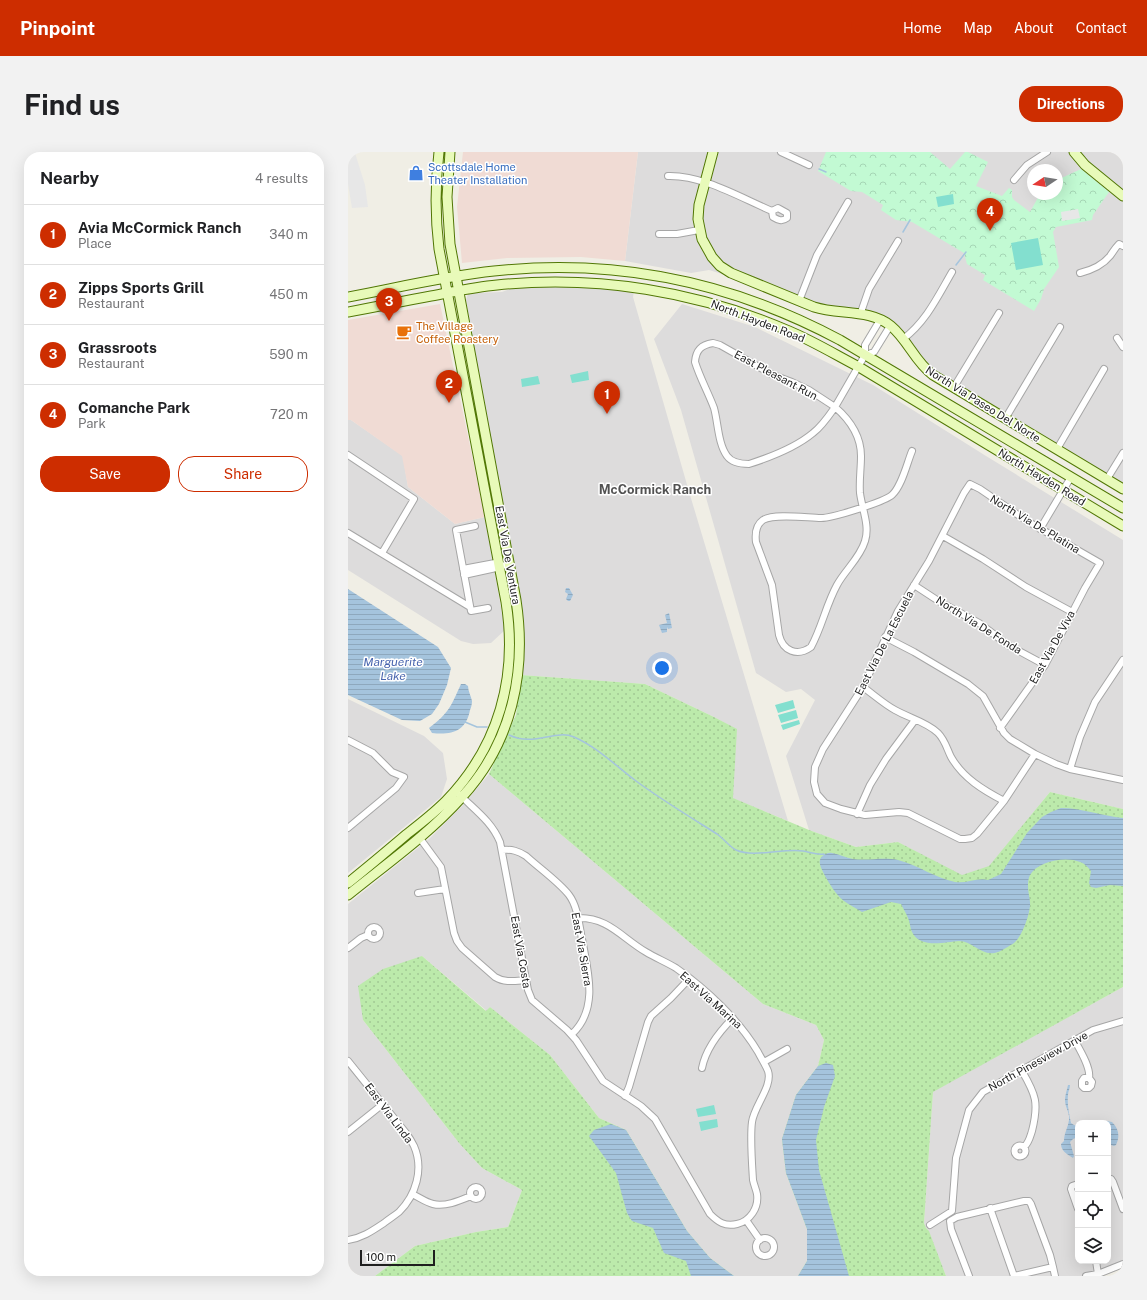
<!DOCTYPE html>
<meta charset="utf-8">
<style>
body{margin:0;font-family:"Public Sans",sans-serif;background:#f2f2f2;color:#202124}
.controls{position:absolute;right:12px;bottom:12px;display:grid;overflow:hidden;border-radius:8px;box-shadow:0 4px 16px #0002}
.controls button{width:36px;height:36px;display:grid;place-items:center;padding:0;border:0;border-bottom:1px solid #e0e0e0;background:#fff;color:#202124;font:20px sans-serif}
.compass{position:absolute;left:679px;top:12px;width:36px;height:36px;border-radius:50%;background:#fff;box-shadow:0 4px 16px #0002;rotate:258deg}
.scale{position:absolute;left:12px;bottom:10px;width:75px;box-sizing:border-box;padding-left:4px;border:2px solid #1f1f1f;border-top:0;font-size:11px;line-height:14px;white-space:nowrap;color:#1f1f1f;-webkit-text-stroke:3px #fff;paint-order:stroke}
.you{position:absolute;left:314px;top:516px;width:14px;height:14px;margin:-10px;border:3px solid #fff;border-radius:50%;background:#1a73e8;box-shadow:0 0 0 6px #1a73e833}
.badge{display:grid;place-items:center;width:26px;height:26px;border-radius:50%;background:#cd2d00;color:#fff;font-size:13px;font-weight:700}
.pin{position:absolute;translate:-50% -33px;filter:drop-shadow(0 1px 2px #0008)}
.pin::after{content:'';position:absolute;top:21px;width:14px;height:12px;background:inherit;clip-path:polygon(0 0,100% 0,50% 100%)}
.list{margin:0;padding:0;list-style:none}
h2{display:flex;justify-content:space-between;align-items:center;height:52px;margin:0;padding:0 16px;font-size:17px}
h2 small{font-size:13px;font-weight:400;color:#757577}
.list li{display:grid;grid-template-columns:26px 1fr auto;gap:12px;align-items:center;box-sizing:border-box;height:60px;padding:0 16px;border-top:1px solid #e0e0e0}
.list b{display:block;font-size:15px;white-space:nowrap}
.list p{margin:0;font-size:13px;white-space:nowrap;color:#757577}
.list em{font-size:13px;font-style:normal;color:#757577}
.actions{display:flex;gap:8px;padding:12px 16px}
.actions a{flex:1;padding:9px 0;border:1px solid #cd2d00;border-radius:16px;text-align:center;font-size:14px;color:#cd2d00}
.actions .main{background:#cd2d00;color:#fff}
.icon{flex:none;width:22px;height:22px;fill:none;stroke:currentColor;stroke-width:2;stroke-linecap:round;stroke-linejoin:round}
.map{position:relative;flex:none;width:775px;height:1124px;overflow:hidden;border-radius:16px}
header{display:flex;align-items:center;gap:24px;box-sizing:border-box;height:56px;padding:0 20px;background:#cd2d00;color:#fff}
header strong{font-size:19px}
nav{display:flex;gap:22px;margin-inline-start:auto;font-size:14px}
.intro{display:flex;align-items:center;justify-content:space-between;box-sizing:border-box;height:96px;padding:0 24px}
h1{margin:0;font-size:28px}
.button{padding:10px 18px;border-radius:16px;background:#cd2d00;color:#fff;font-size:14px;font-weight:700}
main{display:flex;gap:24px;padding:0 24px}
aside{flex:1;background:#fff;border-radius:16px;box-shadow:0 4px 16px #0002}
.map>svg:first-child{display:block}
.residential{fill:#dddcdc;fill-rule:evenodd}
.commercial{fill:#f0dbd4}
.grass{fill:url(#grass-dots)}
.park{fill:url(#park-crowns)}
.pitch{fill:#83dfcf}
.parking{fill:#e7e7e7}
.water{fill:url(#water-rules)}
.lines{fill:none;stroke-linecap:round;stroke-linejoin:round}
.stream{stroke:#a5c4dd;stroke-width:1.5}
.street-casing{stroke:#a6a6a6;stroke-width:8}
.secondary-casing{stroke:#517705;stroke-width:11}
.street{stroke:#fff;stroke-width:6}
.secondary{stroke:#e8fab9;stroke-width:9}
.labels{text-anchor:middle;stroke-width:3;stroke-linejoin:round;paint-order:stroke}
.shop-label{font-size:11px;fill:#366cbe;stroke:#fff;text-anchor:start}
.street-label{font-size:11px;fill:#1f1f1f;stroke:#fff}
.food-label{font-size:11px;fill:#c56008;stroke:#fff;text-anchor:start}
.water-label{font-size:12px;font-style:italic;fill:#4a66af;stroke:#fff}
.quarter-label{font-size:13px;font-weight:bold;fill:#525252;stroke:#fff}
</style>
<header>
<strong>Pinpoint</strong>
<nav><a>Home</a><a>Map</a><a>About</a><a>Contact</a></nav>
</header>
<div class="intro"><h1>Find us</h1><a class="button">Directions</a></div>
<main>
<aside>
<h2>Nearby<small>4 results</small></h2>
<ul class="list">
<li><span class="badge">1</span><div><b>Avia McCormick Ranch</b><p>Place</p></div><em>340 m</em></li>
<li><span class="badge">2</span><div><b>Zipps Sports Grill</b><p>Restaurant</p></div><em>450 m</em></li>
<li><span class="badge">3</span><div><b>Grassroots</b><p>Restaurant</p></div><em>590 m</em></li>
<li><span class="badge">4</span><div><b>Comanche Park</b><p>Park</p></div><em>720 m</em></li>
</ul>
<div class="actions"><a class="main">Save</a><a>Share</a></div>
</aside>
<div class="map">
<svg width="775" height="1124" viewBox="0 0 775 1124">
<defs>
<pattern id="grass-dots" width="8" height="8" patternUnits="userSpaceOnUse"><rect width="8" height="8" fill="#bceaab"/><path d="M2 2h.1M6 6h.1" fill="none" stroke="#a1c893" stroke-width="1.8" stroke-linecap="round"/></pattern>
<pattern id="park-crowns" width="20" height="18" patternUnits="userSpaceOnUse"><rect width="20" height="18" fill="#c2fad3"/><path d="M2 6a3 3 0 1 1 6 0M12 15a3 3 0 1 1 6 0" fill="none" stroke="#a6d6b5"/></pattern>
<pattern id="water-rules" width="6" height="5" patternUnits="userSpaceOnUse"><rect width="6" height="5" fill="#a5c4dd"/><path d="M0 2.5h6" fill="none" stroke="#8ea8bd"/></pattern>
</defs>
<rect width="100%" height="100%" fill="#f0eee5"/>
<path class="residential" d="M290 0H775V332L583 216 550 176 361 118 343 121 277 109ZM685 18H709V42H685Z
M203 134 248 136 286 139 285 145 342 343 440 669 384 646 388 577 366 565 297 532 173 523 174 516 130 229 129 212 118 148 120 142 123 141 154 140 162 137Z
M334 152 407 175 525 233 638 304 775 388V657L702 640 641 715 614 724 550 690 508 695 461 678 438 604 467 548 453 537 438 540 408 521 333 258 306 187Z
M0 268H3L55 304 60 335 107 372 137 365 157 478 143 491 125 492 113 489 0 418Z
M0 547 76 584 95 601 99 627 93 645 0 721Z
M141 622 415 852 468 873 476 888 470 914 448 943 438 1021 459 1077V1109L450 1124H386L362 1106 339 1079 278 978 251 966 202 903 142 855 139 859 74 804 15 868 111 991 134 1016 174 1038 160 1075 128 1080 67 1094 27 1124H0V752L81 687 114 654Z
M775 835V1116L754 1124H598L581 1080 578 1076 576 1071 585 939ZM730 971H760V1109H730Z"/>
<path class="commercial" d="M115 0H290L277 109 233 105 159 106 114 111 109 55Z
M92 152 137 365 107 372 60 335 54 304 3 268H0V168Z"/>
<path class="grass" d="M173 523 297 532 366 565 389 577 385 646 461 678 508 695 550 690 614 723 641 714 702 640 775 657V835L585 940 576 1071 578 1076 581 1079 598 1124H450L459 1109V1077L438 1021 434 987 448 943 470 914 476 888 468 873 415 852 141 622 168 563Z
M74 804 138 859 142 855 202 903 251 966 278 978 339 1079 362 1106 386 1124H27L67 1094 128 1080 160 1075 174 1038 134 1016 111 991 15 868 10 834 35 817Z"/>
<path class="park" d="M478 0H582L602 17 617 0H620L640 10 628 34 654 44 661 36 664 38V45L666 48 682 60 692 42H709V28L733 17 761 40 745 63 744 68 708 75 705 80 711 115 696 137 693 147 686 159 635 128 637 123 619 112 616 101 564 70 548 68 533 58 535 53 514 40 503 39 470 19Z"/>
<path class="pitch" d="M605 42 606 52 590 55 588 45Z
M690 86 695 113 668 118 663 91Z
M240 219 241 228 224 231 222 223Z
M190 224 192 232 174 235 173 227Z
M445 548 447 556 430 561 427 553Z
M448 558 450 566 433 571 430 563Z
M451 568 452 572 435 578 433 573Z
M366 953 368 962 350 965 348 957Z
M369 967 370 975 353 979 351 970Z"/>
<path class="parking" d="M7 1 17 33 20 55 4 56 0 32V3Z
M730 57 732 66 714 69 713 60Z"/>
<path class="water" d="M218 436H221L225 443 222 449H220L218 447 220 442 217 440Z
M0 437 90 495 103 516 99 533 91 552 84 562 72 569 54 568 0 543Z
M321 461 324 476 320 477 319 475V480L314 481 311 473 319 471 317 463Z
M113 532H117L120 534C120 539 123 544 124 549 124 552 123 556 122 558 118 580 103 583 84 581L81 576C101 561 103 554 113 532Z
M713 656C734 656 754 664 775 666V734L762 733 748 736 743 735 741 731 743 719C740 715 736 711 732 710 718 704 690 709 682 723 678 732 681 741 682 750 683 760 674 785 666 791 663 793 653 799 650 800 634 806 626 789 611 789 597 790 572 797 564 780 562 776 562 770 560 766 558 761 555 756 553 752L543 750 514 760C508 756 501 753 496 749 488 743 481 731 476 722 473 716 468 708 476 703 478 702 481 700 484 701 491 702 498 706 505 707 520 709 535 705 550 708 570 713 587 726 607 730 618 732 630 725 640 728L653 722 679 681 694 665 703 660Z
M478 911 485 913 487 924 476 955 468 988 471 1018 501 1124H450L459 1109V1077L438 1021 434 987 448 943 470 914Z
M720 933H722C722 937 720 939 720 943 719 952 721 962 723 971L726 973 730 974V985L725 987 722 990 726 1004 725 1006C720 1003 713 999 713 992L716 989C716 981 720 976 721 968 722 961 717 955 717 948 717 943 719 938 720 933Z
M758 969 764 970C771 977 772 984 768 993L766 994 760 992V971H754Z
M263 972 278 978 339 1079 362 1106 386 1124H343L338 1109 316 1101 305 1076 284 1069 279 1061 268 1021 241 984 246 978Z"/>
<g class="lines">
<path class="stream" d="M471 17 478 20
M555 80 562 68
M608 113 618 100
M117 570 129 575H139
M161 583C186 595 207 577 226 585 249 595 268 614 288 629 314 648 342 665 369 682 376 687 382 695 388 698 406 706 435 696 455 699 462 700 468 703 476 702L477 704"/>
<g class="street-casing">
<path id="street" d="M433 0 461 13
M320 24C355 23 393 46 424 59
M666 28 679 13 699 0
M430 56 439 61V66C434 70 430 68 425 65L424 59Z
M311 82H329L351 78
M732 121C744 118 754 114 762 104 765 100 767 96 771 92L775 94
M451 149 469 103 500 50
M512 163 521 137 550 89
M532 168 517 193V203L487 255C502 268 513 284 513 304 513 317 511 329 512 341 514 357 522 374 517 389 512 406 497 418 489 433 478 453 474 475 463 495 449 505 435 499 431 483L424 433 408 390C407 382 408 373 415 368 426 361 460 366 473 366 484 366 536 350 544 343 554 334 559 311 564 299
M769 186 775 195
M555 187C578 170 590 144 604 120
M365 191 372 193 425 223 444 230 461 238 487 255C480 265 474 274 465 281 447 296 423 305 401 312 393 312 384 311 379 304 370 292 370 270 366 256 360 240 352 226 347 210 348 198 353 193 365 191Z
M517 203 526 200 542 174
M606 235 651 161
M657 267 712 175
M709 297 756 217
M0 303 66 347 34 401
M759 327 775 301
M127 374 108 378 123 459 140 456
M692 377 723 325
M0 381 122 455
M595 384 635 407 678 435 724 460
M115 417 147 411 152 413 162 414
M116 423 148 416 152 413
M566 433 592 450 631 471 660 493 697 513
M537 485 566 500 620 532 635 544 656 581 662 587 687 602 708 612 722 617 775 628
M515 535C526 543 536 552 547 558 561 566 579 570 590 581 597 588 599 597 603 605 615 626 635 638 656 649
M652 576 697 513 737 436 752 411 679 369 632 337 622 332 616 341 581 409 550 459 515 535 475 597 467 615 466 630 469 642 477 651 493 657 517 663 551 660 560 661 612 687H617L624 686 629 682 656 649 687 602
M0 588 25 601 44 620 56 625 48 636 0 676
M722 617 732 585 747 550 775 508
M112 643C127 658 144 670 152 690L180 838 184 848 219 878 228 888 255 929 293 954 307 967 362 1062C370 1070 377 1075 389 1072 402 1069 411 1056 409 1042 408 1037 406 1033 405 1028 404 1012 402 985 404 970 406 954 425 934 420 919 417 912 413 906 410 900 391 868 358 837 328 816 318 810 308 806 298 800 274 786 260 765 230 766
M509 662 522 633 538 607 567 568
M71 685 93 715 106 781 109 789 114 796 147 825C157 831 166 829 178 828
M154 698C164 697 170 699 178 704 191 716 211 730 221 743 230 755 231 773 234 787 240 819 251 857 224 882
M70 741 97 737
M20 781a6 6 0 1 1 12 0a6 6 0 1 1-12 0Z
M0 796 13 786 20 783
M727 889C732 898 743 916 741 926L744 930 743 934 741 936H736L734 934V929L736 926H741
M0 909 58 981C61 985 64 990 66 994 76 1017 68 1043 51 1060 46 1064 41 1067 36 1071 24 1079 14 1086 0 1088
M416 910 439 897
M354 916C358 896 371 880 385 866
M674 919C688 943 691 951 684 979 682 985 681 991 676 995
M277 944 281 935 300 870 303 864 323 846 341 827
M0 980 35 952
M666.5 999a5.5 5.5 0 1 1 11 0a5.5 5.5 0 1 1-11 0Z
M760 1028 763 1027 765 1030 775 1057
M730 1032 724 1034 723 1037 730 1057
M122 1041a6 6 0 1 1 12 0a6 6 0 1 1-12 0Z
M64 1042C71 1045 77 1050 85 1052 97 1055 111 1049 123 1044
M642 1056 666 1124 705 1115 707 1124
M398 1068 412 1088
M582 1073 604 1059 608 1006 621 958 635 940 745 878 775 869
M408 1095a9 9 0 1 1 18 0a9 9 0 1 1-18 0Z
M748 1109 750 1122
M621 1124 603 1077 602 1069 609 1065 676 1049H681L683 1052 702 1103 705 1115
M738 1124 750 1122 775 1112"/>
</g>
<g class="secondary-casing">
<path id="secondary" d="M365 0 351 53 350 67 354 87 364 105 372 114 383 121 466 155C491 163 522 157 543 174 560 188 567 210 585 223L775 337
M726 0 737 13 775 44
M0 145C48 136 97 124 146 119 268 106 384 130 492 188L775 356
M0 160C28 155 55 149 83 144 105 140 126 135 149 133 249 123 349 139 441 179 465 189 488 203 511 215L775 374
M0 731C20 715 39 699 59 682 72 672 86 661 98 649 151 594 170 525 158 450L91 97C87 64 87 33 91 0
M0 743C37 713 81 682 113 646 164 591 179 520 168 448L102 92 99 45 102 0"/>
</g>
<use href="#street" class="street"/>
<use href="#secondary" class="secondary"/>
</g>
<defs>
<g id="shop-bare" transform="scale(1.2)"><path d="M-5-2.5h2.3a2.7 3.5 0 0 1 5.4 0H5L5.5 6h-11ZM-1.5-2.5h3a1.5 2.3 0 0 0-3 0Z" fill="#3f7fe0" stroke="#fff" stroke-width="2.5" paint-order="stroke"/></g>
<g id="cafe-bare" transform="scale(1.2)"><path d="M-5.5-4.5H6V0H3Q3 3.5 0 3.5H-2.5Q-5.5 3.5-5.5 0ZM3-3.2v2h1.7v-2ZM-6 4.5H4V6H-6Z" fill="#e8710a" stroke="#fff" stroke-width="2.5" paint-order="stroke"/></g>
</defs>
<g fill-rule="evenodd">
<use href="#shop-bare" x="68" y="21"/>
<use href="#cafe-bare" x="56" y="180"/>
</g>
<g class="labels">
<g class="shop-label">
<text x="80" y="19">Scottsdale Home<tspan x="80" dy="13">Theater Installation</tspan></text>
</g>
<g class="street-label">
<text transform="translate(410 169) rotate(21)" y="4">North Hayden Road</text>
<text transform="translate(428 223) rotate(28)" y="4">East Pleasant Run</text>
<text transform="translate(635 252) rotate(32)" y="4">North Via Paseo Del Norte</text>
<text transform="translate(694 325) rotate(31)" y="4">North Hayden Road</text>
<text transform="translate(687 372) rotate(31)" y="4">North Via De Platina</text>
<text transform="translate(160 403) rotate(80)" y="4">East Via De Ventura</text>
<text transform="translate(631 473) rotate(32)" y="4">North Via De Fonda</text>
<text transform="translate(536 491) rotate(-63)" y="4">East Via De La Escuela</text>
<text transform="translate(704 495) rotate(-61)" y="4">East Via De Viva</text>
<text transform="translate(234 797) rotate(80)" y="4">East Via Sierra</text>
<text transform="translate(173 800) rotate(80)" y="4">East Via Costa</text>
<text transform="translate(363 848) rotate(42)" y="4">East Via Marina</text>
<text transform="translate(690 909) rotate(-29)" y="4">North Pinesview Drive</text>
<text transform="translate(41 961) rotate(53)" y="4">East Via Linda</text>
</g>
<g class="food-label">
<text x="68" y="178">The Village<tspan x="68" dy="13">Coffee Roastery</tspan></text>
</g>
<g class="water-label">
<text x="45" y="514">Marguerite<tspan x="45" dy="14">Lake</tspan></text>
</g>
<g class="quarter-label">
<text x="307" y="342">McCormick Ranch</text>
</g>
</g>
</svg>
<div class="controls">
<button>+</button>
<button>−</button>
<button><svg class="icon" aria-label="locate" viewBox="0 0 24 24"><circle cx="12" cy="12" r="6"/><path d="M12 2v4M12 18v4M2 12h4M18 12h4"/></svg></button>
<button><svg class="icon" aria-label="layers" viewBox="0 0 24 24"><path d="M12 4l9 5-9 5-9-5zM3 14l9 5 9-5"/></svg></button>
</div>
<svg class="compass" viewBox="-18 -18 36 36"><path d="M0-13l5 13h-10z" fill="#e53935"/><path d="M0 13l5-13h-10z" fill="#757577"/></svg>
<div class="scale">100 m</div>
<div class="you"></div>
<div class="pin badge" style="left:259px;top:262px">1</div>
<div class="pin badge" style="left:101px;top:251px">2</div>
<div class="pin badge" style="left:41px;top:169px">3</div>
<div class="pin badge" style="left:642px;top:79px">4</div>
</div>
</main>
